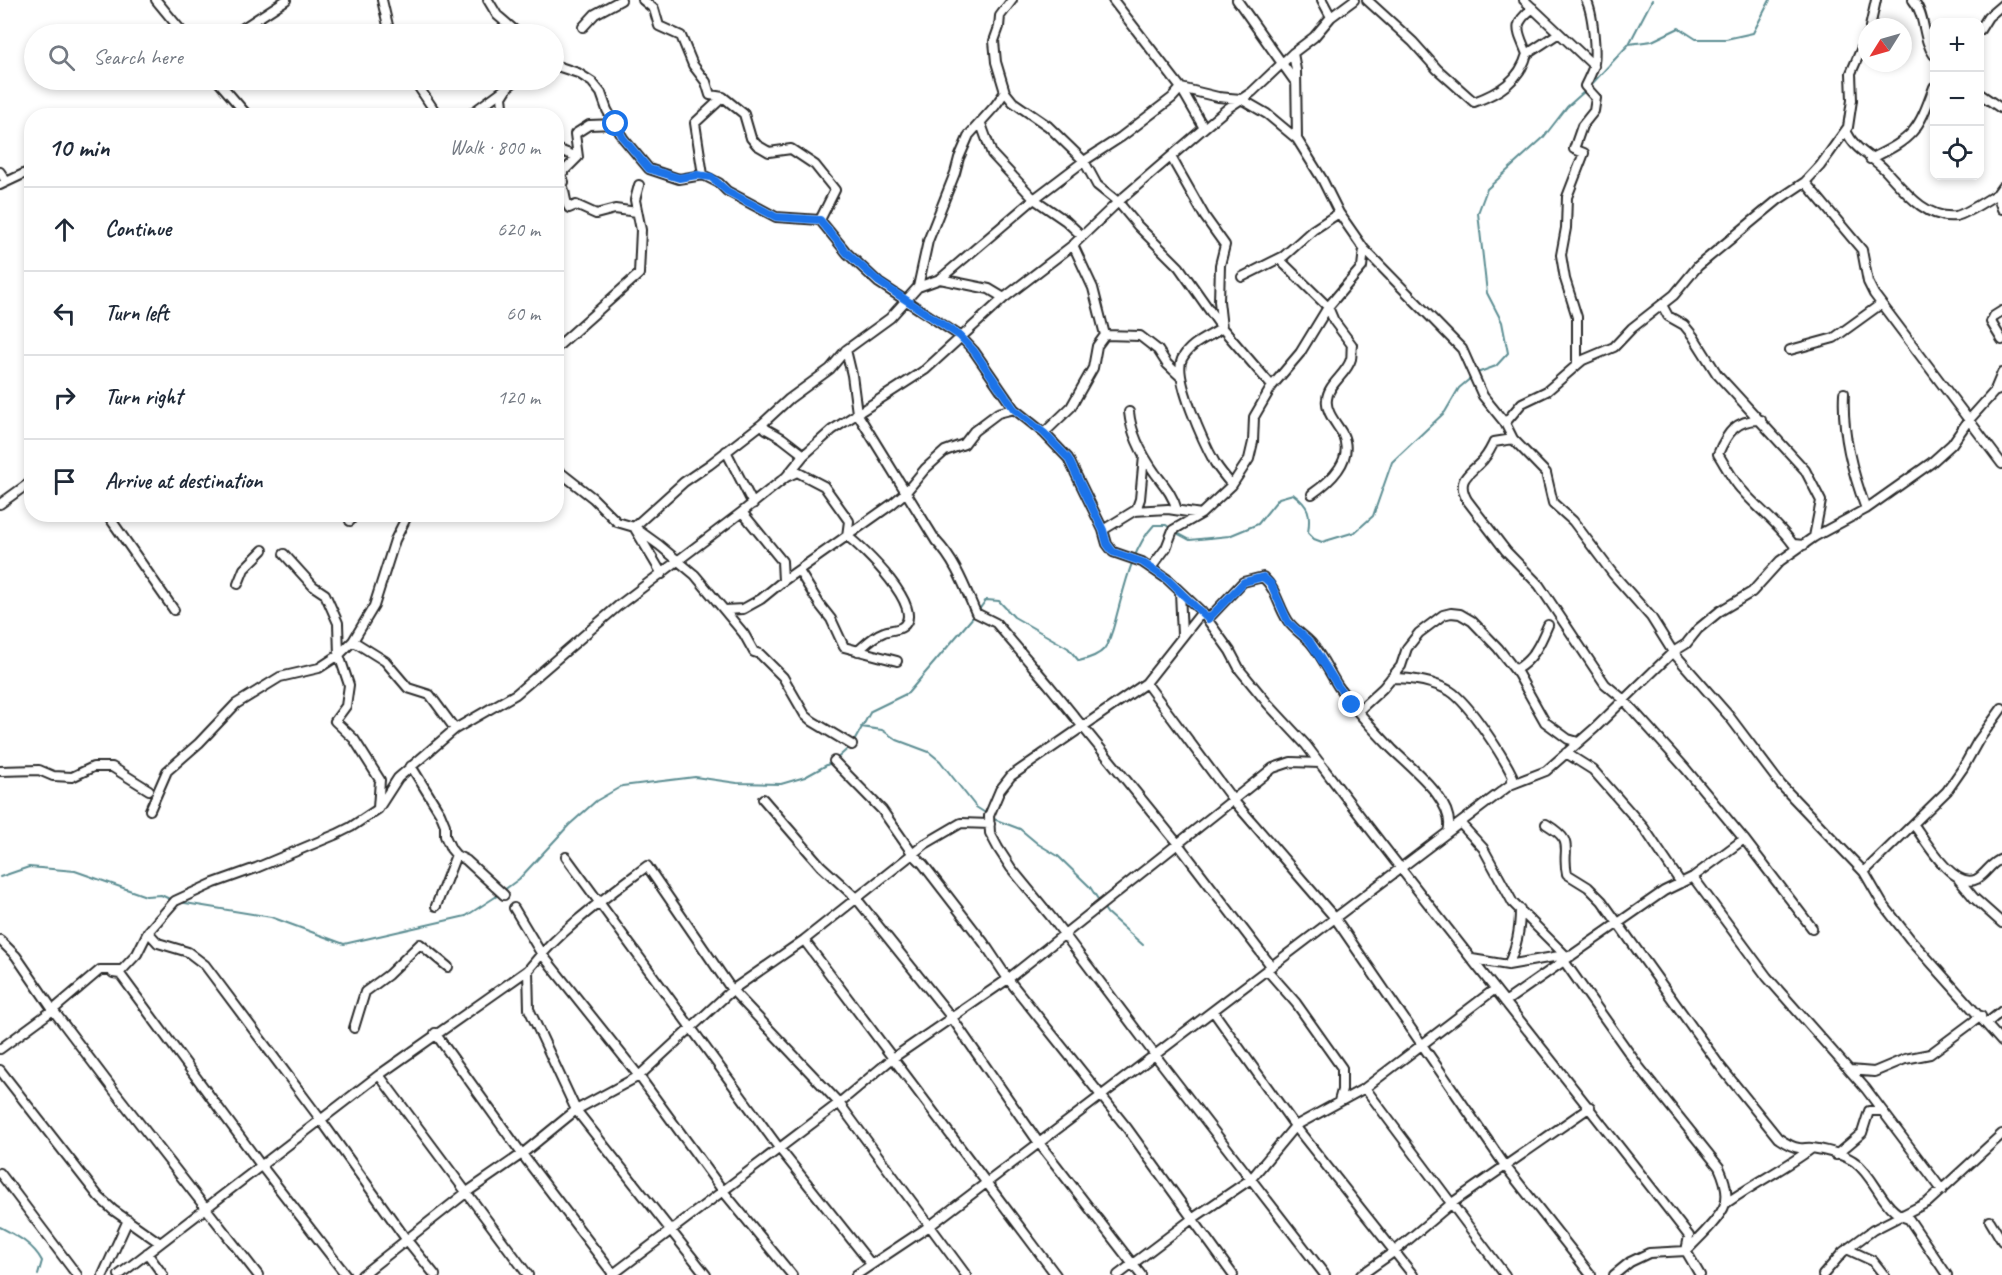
<!DOCTYPE html>
<meta charset="utf-8">
<style>
body{margin:0;font-family:Caveat,sans-serif;background:#f2f2f3;color:#1f2937}
.controls{position:absolute;right:18px;top:18px;display:grid;overflow:hidden;border-radius:12px;box-shadow:0 3px 9px #0003}
.controls button{width:54px;height:54px;display:grid;place-items:center;padding:0;border:0;border-bottom:2px solid #e0e1e3;background:#fff;color:#1f2937;font:30px sans-serif}
.compass{position:absolute;left:1858px;top:18px;width:54px;height:54px;border-radius:50%;background:#fff;box-shadow:0 3px 9px #0003;rotate:233deg}
.stop{position:absolute;width:18px;height:18px;margin:-14px;border:4px solid #1a73e8;border-radius:50%;background:#fff}
.stop.end{background:#1a73e8;border-color:#fff;box-shadow:0 2px 6px #0008}
.list{margin:0;padding:0;list-style:none}
h2{display:flex;justify-content:space-between;align-items:center;height:78px;margin:0;padding:0 24px;font-size:26px}
h2 small{font-size:20px;font-weight:400;color:#747a83}
.list li{display:grid;grid-template-columns:39px 1fr auto;gap:18px;align-items:center;box-sizing:border-box;height:84px;padding:0 24px;border-top:2px solid #e0e1e3}
.list b{display:block;font-size:22px;white-space:nowrap}
.list em{font-size:20px;font-style:normal;color:#747a83}
.icon{flex:none;width:33px;height:33px;fill:none;stroke:currentColor;stroke-width:2;stroke-linecap:round;stroke-linejoin:round}
.map{position:relative;flex:none;width:2002px;height:1275px;overflow:hidden}
.search{position:absolute;background:#fff;box-shadow:0 3px 9px #0003;left:24px;top:24px;width:540px;height:66px;display:flex;align-items:center;gap:15px;box-sizing:border-box;padding:0 21px;border-radius:33px;color:#747a83;font-size:22px}
.panel{position:absolute;background:#fff;box-shadow:0 3px 9px #0003;left:24px;top:108px;width:540px;height:414px;border-radius:24px}
.map>svg:first-child{display:block}
.lines{fill:none;stroke-linecap:round;stroke-linejoin:round}
.stream{stroke:#5d8e93;stroke-width:2}
.street-casing{stroke:#2b2b2b;stroke-width:12}
.street{stroke:#fff;stroke-width:8}
.route{stroke:#1a73e8;stroke-width:8}
</style>
<div class="map">
<svg width="2002" height="1275" viewBox="0 0 2002 1275">
<rect width="100%" height="100%" fill="#fff"/>
<filter id="ink" filterUnits="userSpaceOnUse"><feTurbulence type="fractalNoise" baseFrequency=".0167" numOctaves="2"/><feDisplacementMap in="SourceGraphic" scale="12" xChannelSelector="R" yChannelSelector="G"/><feConvolveMatrix kernelMatrix="1 2 1 2 8 2 1 2 1" color-interpolation-filters="sRGB"/></filter>
<g filter="url(#ink)">
<g class="lines">
<path class="stream" d="M1629 44 1652 41 1679 28 1696 39H1726L1753 33 1770 0
M1589 87 1629 44 1652 0
M1477 373 1496 366 1508 353 1502 322 1487 293 1478 213 1487 189 1543 138 1567 107 1585 91
M1175 532 1190 540 1229 536 1258 524 1279 498 1293 494C1309 506 1311 513 1308 533L1314 539 1322 542 1355 532 1373 516 1392 462 1445 412 1459 388 1472 377
M978 611 986 600 999 601 1014 617 1068 648 1079 661C1087 659 1098 656 1104 649 1111 640 1114 625 1117 614 1125 585 1133 547 1154 525H1166L1170 528
M861 727 882 730 897 740 929 752 940 761 976 807 987 814
M991 818 1020 829 1038 844 1058 856 1090 887 1107 913 1143 945
M0 877 29 867 75 871 146 896 161 895 174 901
M504 890 519 879 569 825 596 801 622 786 695 777 737 783 781 784 805 777 834 761 852 745 871 711 908 693 974 616
M179 902 271 917 344 944 466 916 500 894
M0 1227C17 1236 33 1244 42 1261L38 1275"/>
<g class="street-casing">
<path id="street" d="M156 0 184 34
M382 0 390 34
M488 0 497 15 519 34
M643 0 654 9 659 26 681 36 693 65 706 82 710 95 723 97 744 114 751 138 757 145 769 152 791 149 815 165 835 190 820 220 847 253 879 283 960 336 974 351 1014 409 1044 433 1068 458 1103 530 1107 544 1113 552 1142 562 1167 579 1202 612 1230 651 1240 670 1268 704 1306 745C1431 911 1562 1072 1689 1236L1686 1251 1700 1275
M1113 0 1181 88 1204 128
M1237 0 1296 83
M1322 0 1331 17
M1367 0 1413 42 1437 69 1474 102C1499 93 1520 80 1527 54 1518 31 1511 25 1533 8
M1524 0 1594 66
M1913 0C1926 15 1922 39 1934 55
M583 27 595 14 621 0
M1870 27 1876 0
M1980 30 1988 17 2002 5
M234 34 286 0
M1293 53 1296 70 1297 139
M1527 54 1559 33
M554 65 578 73 592 82 601 93 607 110 623 138 649 169 679 179 703 175 719 183 727 191 776 217 820 220
M217 80 248 116
M414 80 438 116
M1005 92 1013 102 1048 126 1084 161 1097 185 1118 202 1138 226 1179 267 1222 328 1272 386
M1980 94 2002 109
M468 116 517 80
M504 116 502 97 507 89
M616 124 589 125 575 134 578 157 561 174 564 182 562 185C566 193 564 200 569 208L576 205 596 214 615 209 637 212
M981 124 992 154 1034 199 1066 221 1082 236
M1846 131C1857 153 1870 154 1885 170 1903 189 1925 220 1956 216 1966 214 1987 200 1997 194
M556 149 578 157
M1171 157 1205 217 1225 245 1220 265 1219 301 1222 328C1208 338 1191 342 1182 359 1173 377 1205 445 1215 463 1220 471 1226 478 1232 485
M1870 159C1914 138 1918 131 1934 87
M0 172 6 181
M703 175 695 123 723 97
M1805 182 1862 250 1868 282 1874 294 2002 464
M0 185 32 170
M2002 187 1997 194 2002 209
M1279 259 1328 307 1334 321 1352 345C1351 349 1352 355 1351 359 1347 374 1328 384 1327 399 1325 411 1336 423 1342 433 1355 459 1332 480 1312 494
M1242 277 1284 256 1313 230 1339 213
M940 279 989 289 1004 298
M918 287 928 241 955 173 959 158 969 135 995 106 1005 92 996 62 994 41 999 27 1000 16 1012 0
M1662 305 1668 316 1684 325 1693 336 1717 374 1805 470 1821 501 1814 537
M2002 311 1994 316 1991 322 2002 340
M1105 335 1140 336 1158 350 1167 364 1181 377
M556 348 639 274 641 230 635 200 639 185
M846 350 852 375 857 413 936 541C956 562 965 588 976 613L996 623 1048 684 1178 844 1269 963
M1790 350 1834 338 1881 304
M1577 365 1583 360 1614 347 1632 328 1674 295 1698 266 1778 200 1805 182 1820 166 1848 127 1852 100 1851 73 1867 36
M1994 392 2002 373
M1844 393C1842 434 1852 471 1866 509
M1129 412C1131 433 1143 456 1155 473 1164 485 1173 495 1177 510
M1761 420C1736 419 1727 433 1718 454 1725 465 1732 479 1741 489 1757 508 1778 523 1793 544L1804 545
M1505 423 1522 403 1547 391 1577 365V317L1565 279 1561 255 1566 228 1567 197 1584 153 1574 149 1582 126 1594 111 1596 98 1585 86C1588 80 1591 74 1593 68 1597 54 1593 12 1586 0
M762 424 766 429 782 438 804 455
M1044 433 1071 407 1093 368 1097 346 1105 335 1093 288 1073 245
M1513 439 1494 442C1490 450 1487 457 1480 463 1468 475 1456 480 1467 500L1506 551 1539 585 1605 684 1623 699 1685 768 1744 839 1812 928
M726 451 753 504
M556 469 593 498 617 522 634 527 659 545 695 575 744 634 754 652 760 654 783 677 805 715 812 721 852 745
M786 477 797 472 824 486 849 521 847 536
M0 504 32 481
M1136 510 1140 499 1144 456
M742 512 782 561 783 581
M107 514 174 610
M350 521 354 514
M1103 530 1134 511 1168 509 1201 514
M847 536C862 547 928 610 902 627 898 630 889 630 884 632 873 636 866 644 858 651
M284 554 313 586 325 594 338 623 339 655 349 685 346 706 335 721 354 739 380 780 378 808
M1151 568 1166 548 1173 530 1201 514 1232 485 1249 459 1253 442 1254 417 1272 386 1300 353 1328 307 1362 267 1364 249
M799 571 820 605 831 619 844 647 897 661
M662 574 634 527 684 482 709 465 762 424 789 399 830 369 846 350 890 318 918 287 940 279 1034 199 1084 161 1121 137 1172 98 1181 88 1218 97 1241 99 1267 114 1297 139 1322 179 1339 213 1364 249 1462 349 1483 396 1505 423 1513 439 1546 473 1553 503 1573 521 1613 574 1651 617 1673 652 1729 716 1781 785 1864 872 1882 903 1910 939 2002 1042
M238 584 244 569 263 550
M1180 592 1182 635
M725 610 743 609 761 599 783 581 892 504 906 492 925 469 945 451 964 444 974 431 998 413 1014 409
M1202 612 1146 683 1011 776 1000 790 989 816 990 833 998 848 1011 868 1052 918 1155 1055 1325 1275
M1208 619 1243 582 1263 577C1277 590 1278 606 1288 621 1294 630 1304 635 1311 643 1322 656 1329 672 1338 686 1353 708 1373 729 1392 749 1411 768 1457 802 1448 832
M353 641 385 661 408 688 430 695 455 729
M1515 670C1533 660 1540 644 1548 625
M1391 678C1411 678 1432 681 1450 691 1469 703 1503 756 1513 777L1510 785
M1146 683 1233 800 1335 918 1506 1167 1591 1275
M1358 711 1383 688 1401 666 1407 648 1419 633 1443 615 1451 613 1460 614 1472 621 1498 648 1518 674 1545 722 1568 739 1578 742
M1566 753 1593 770 1644 828 1681 883
M834 761 882 810 912 853 923 864 984 943 1008 979 1127 1128 1233 1275
M411 766 440 813 445 825V836L451 849 456 855 466 860 504 895
M0 771 39 770 53 776 72 777 93 767H112L149 790
M763 799 821 866 856 898 952 1018 1039 1143 1141 1275
M150 810 167 771 199 743 236 704 280 677 319 668 339 655 353 641 374 606 395 540 408 514
M1460 823 1483 848 1513 903 1565 955 1571 956
M1546 824C1577 843 1561 847 1567 874L1588 887 1602 901 1720 1066 1778 1138C1784 1142 1791 1147 1799 1148 1803 1149 1808 1147 1812 1148 1825 1150 1846 1155 1856 1163 1876 1178 1883 1212 1909 1219L1947 1275
M1914 825C1925 840 1954 891 1977 879 1987 873 1991 862 2002 859
M566 857 779 1148 871 1264
M1864 872 1947 791 1963 768 1978 741 2002 708
M1693 877 1767 977 1866 1089 1942 1190
M1959 880 1974 898 2002 923
M436 906 456 855
M514 908 541 953 639 1076 723 1191 792 1275
M148 932 158 943 188 952 205 965 321 1120 406 1239 435 1275
M0 940 16 956 53 1010 112 1088 258 1275
M804 940 1056 1275
M1472 959 1508 965 1565 955
M1564 961 1639 1067 1719 1167C1724 1178 1729 1192 1725 1204 1721 1218 1696 1241 1686 1251L1649 1253 1630 1262 1614 1275
M1508 965C1517 946 1520 930 1520 909
M528 970 529 1009 576 1110 706 1275
M1267 970 1296 1003 1342 1068V1090L1339 1101
M113 973 120 974 260 1164 346 1275
M1505 1002 1664 891 1693 877 1744 839
M1213 1011 1295 1126 1413 1275
M1987 1023 2002 1011
M354 1028 365 992 388 975 420 944 448 967
M435 1033 522 1154 614 1275
M0 1049 53 1010 100 970H122L137 954 148 932 175 901 214 883 256 868 337 834 351 827 378 809 398 778 455 729 516 694 618 606 742 512 786 477 804 455 832 430 925 370 1004 298 1073 245 1118 202 1204 128 1228 108 1252 92 1293 53 1314 37 1331 17 1354 0
M0 1070 99 1197 113 1210 160 1243
M1850 1070 1874 1072 1905 1059 1930 1054 1981 1016
M379 1075 528 1275
M1365 1088 1505 1275
M1836 1155 1862 1133 1869 1111H1882
M0 1173 77 1275
M1725 1204C1753 1184 1784 1169 1811 1149
M1990 1221 2002 1241
M1847 1249 1873 1261 1884 1275
M147 1253 163 1275
M103 1275 128 1220
M119 1275 379 1075 528 970C561 929 606 897 647 866L732 990 839 1103 966 1275
M362 1275 467 1192 522 1154 576 1110 639 1076 732 990 804 940 925 844 961 823 990 824
M612 1275 839 1103 893 1058 1008 979 1273 768 1291 762 1320 763
M856 1275 931 1225 1510 785 1546 771 1595 728 1673 652 1686 644 1698 629 1720 611 1752 592 1780 561 1814 537 1866 509 1931 463 1952 444 1968 421 1994 392 2002 389
M1118 1275 1192 1219 1251 1179 1295 1126 1365 1088 1495 989
M1361 1275 1395 1251 1452 1203 1590 1107
M1823 1275 1843 1252 1873 1230 1928 1202 2002 1134"/>
</g>
<use href="#street" class="street"/>
</g>
</g>
<g class="lines" filter="url(#ink)">
<path class="route" d="M616 124 623 138 649 169 679 178 697 175 711 177 727 191 776 217 820 220 847 253 879 282 960 336 974 351 1014 409 1044 433 1068 458 1103 530 1107 544 1113 552 1142 562 1167 579 1208 619 1244 582 1263 577 1271 584 1288 622 1310 642 1338 686 1352 705"/>
</g>
</svg>
<div class="controls">
<button>+</button>
<button>−</button>
<button><svg class="icon" aria-label="locate" viewBox="0 0 24 24"><circle cx="12" cy="12" r="6"/><path d="M12 2v4M12 18v4M2 12h4M18 12h4"/></svg></button>
</div>
<svg class="compass" viewBox="-18 -18 36 36"><path d="M0-13l5 13h-10z" fill="#e53935"/><path d="M0 13l5-13h-10z" fill="#747a83"/></svg>
<div class="stop" style="left:616px;top:124px"></div>
<div class="stop end" style="left:1352px;top:705px"></div>
<div class="search"><svg class="icon" aria-label="search" viewBox="0 0 24 24"><circle cx="10" cy="10" r="6"/><path d="M15 15l6 6"/></svg>Search here</div>
<section class="panel">
<h2>10 min<small>Walk · 800 m</small></h2>
<ul class="list">
<li><svg class="icon" aria-label="ahead" viewBox="0 0 24 24"><path d="M12 20V5M6 11l6-6 6 6"/></svg><div><b>Continue</b></div><em>620 m</em></li>
<li><svg class="icon" aria-label="left" viewBox="0 0 24 24"><path d="M17 20v-9H6M10 6l-5 5 5 5"/></svg><div><b>Turn left</b></div><em>60 m</em></li>
<li><svg class="icon" aria-label="right" viewBox="0 0 24 24"><path d="M7 20v-9h11M14 6l5 5-5 5"/></svg><div><b>Turn right</b></div><em>120 m</em></li>
<li><svg class="icon" aria-label="arrive" viewBox="0 0 24 24"><path d="M6 21V4h12l-3 4 3 4H6"/></svg><div><b>Arrive at destination</b></div></li>
</ul>
</section>
</div>
